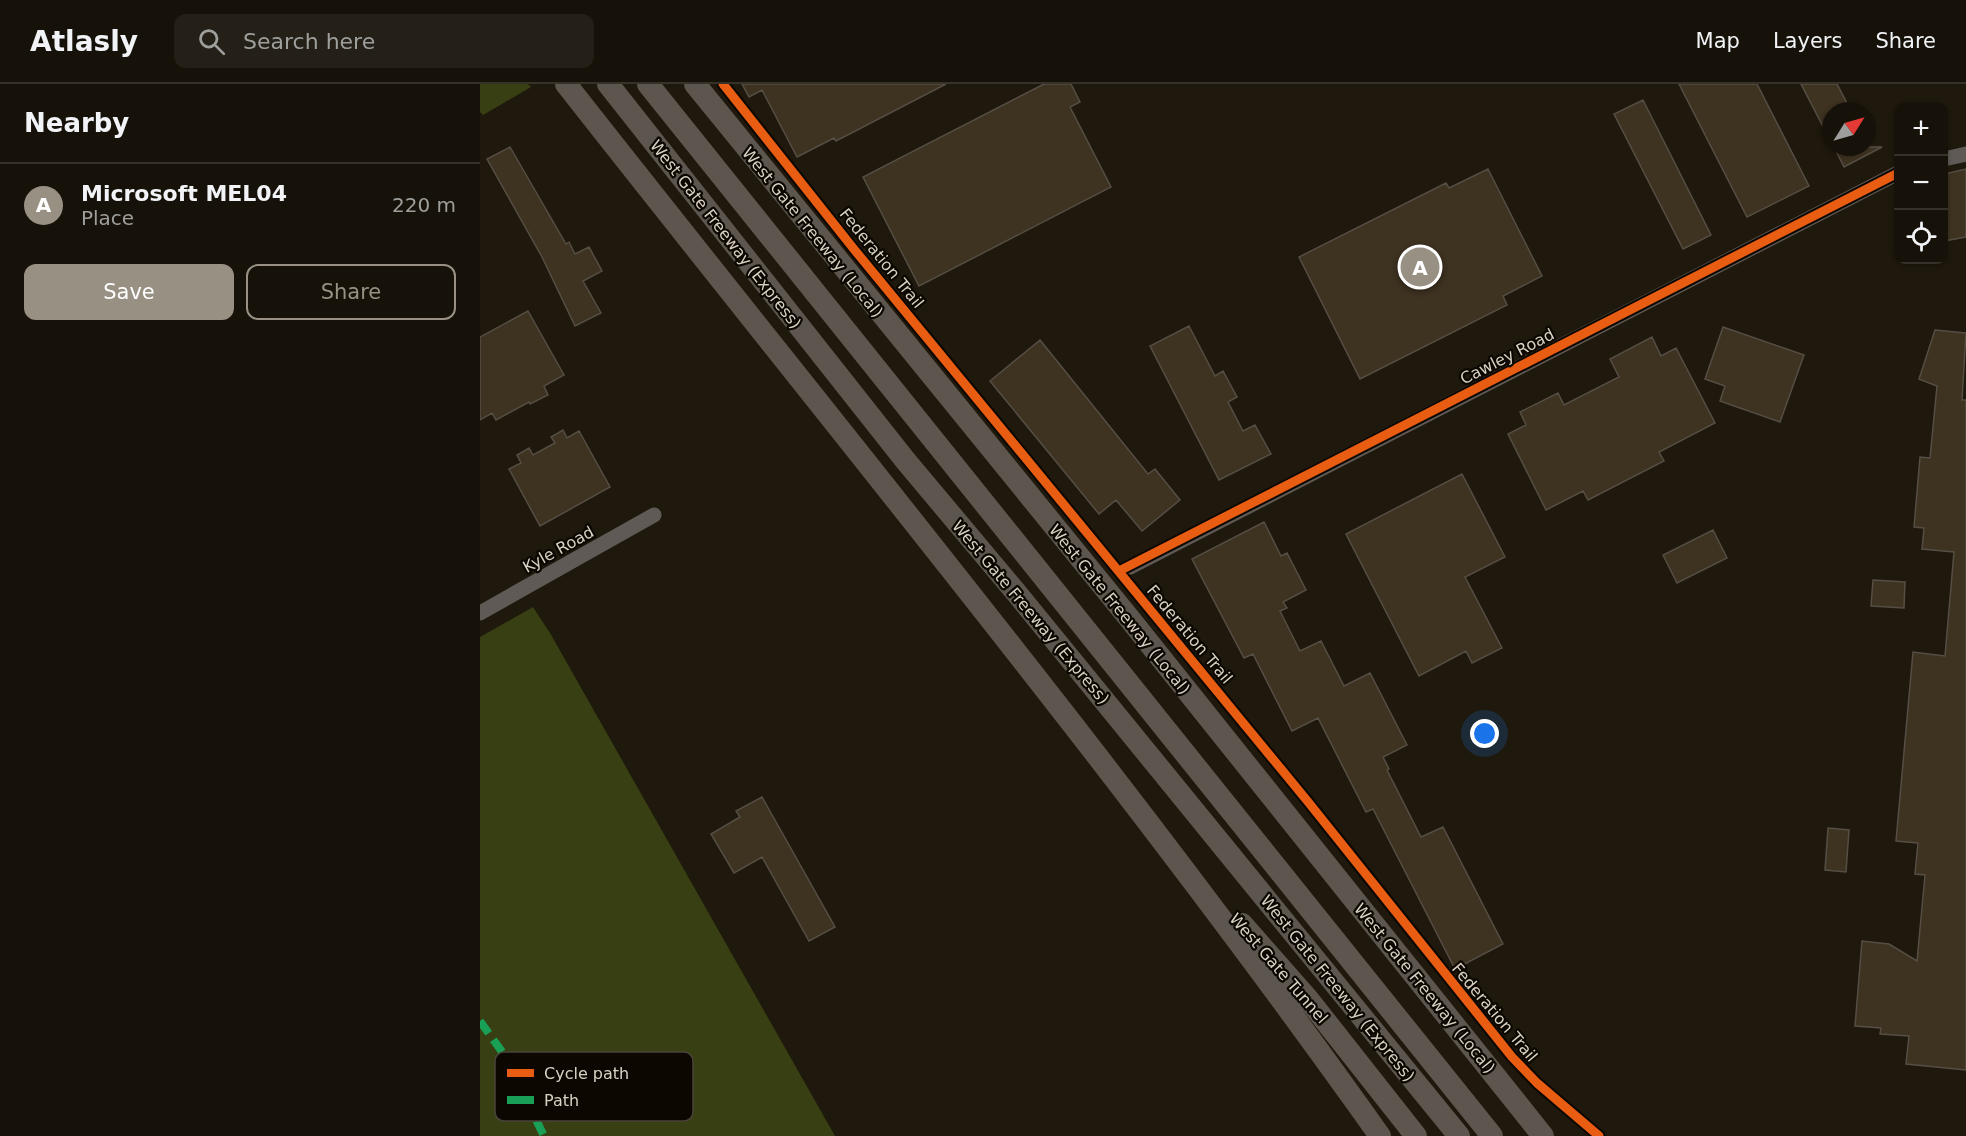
<!DOCTYPE html>
<meta charset="utf-8">
<style>
body{margin:0;font-family:"DejaVu Sans",sans-serif;background:#242017;color:#f1f3f6}
.controls{position:absolute;right:18px;top:18px;display:grid;overflow:hidden;border-radius:12px;box-shadow:0 2px 4px #0004}
.controls button{width:54px;height:54px;display:grid;place-items:center;padding:0;border:0;border-bottom:2px solid #36322a;background:#171209;color:#f1f3f6;font:30px sans-serif}
.compass{position:absolute;left:1342px;top:18px;width:54px;height:54px;border-radius:50%;background:#171209;box-shadow:0 2px 4px #0004;rotate:53deg}
.you{position:absolute;left:1005px;top:650px;width:21px;height:21px;margin:-15px;border:4px solid #fff;border-radius:50%;background:#1a73e8;box-shadow:0 0 0 9px #1a73e833}
.badge{display:grid;place-items:center;width:39px;height:39px;border-radius:50%;background:#989083;color:#fff;font-size:20px;font-weight:700}
.pin{position:absolute;translate:-50% -50%;border:3px solid #fff;box-shadow:0 2px 6px #0006}
.list{margin:0;padding:0;list-style:none}
h2{display:flex;justify-content:space-between;align-items:center;height:78px;margin:0;padding:0 24px;font-size:26px}
h2 small{font-size:20px;font-weight:400;color:#9e9e9c}
.list li{display:grid;grid-template-columns:39px 1fr auto;gap:18px;align-items:center;box-sizing:border-box;height:84px;padding:0 24px;border-top:2px solid #36322a}
.list b{display:block;font-size:22px;white-space:nowrap}
.list p{margin:0;font-size:20px;white-space:nowrap;color:#9e9e9c}
.list em{font-size:20px;font-style:normal;color:#9e9e9c}
.actions{display:flex;gap:12px;padding:18px 24px}
.actions a{flex:1;padding:14px 0;border:2px solid #989083;border-radius:12px;text-align:center;font-size:21px;color:#989083}
.actions .main{background:#989083;color:#fff}
.icon{flex:none;width:33px;height:33px;fill:none;stroke:currentColor;stroke-width:2;stroke-linecap:round;stroke-linejoin:round}
.map{position:relative;flex:none;width:1486px;height:1052px;overflow:hidden}
header{display:flex;align-items:center;gap:36px;box-sizing:border-box;height:84px;padding:0 30px;background:#171209;border-bottom:2px solid #36322a}
header strong{font-size:28px}
nav{display:flex;gap:33px;margin-inline-start:auto;font-size:21px}
.search{width:420px;height:54px;background:#242017;display:flex;align-items:center;gap:15px;box-sizing:border-box;padding:0 21px;border-radius:12px;color:#9e9e9c;font-size:22px}
main{display:flex}
aside{flex:1;background:#171209}
.map>svg:first-child{display:block}
.green{fill:#383f12}
.building{fill:#3e3221;stroke:#554e45;stroke-width:1.5}
.lines{fill:none;stroke-linecap:round;stroke-linejoin:round}
.minor{stroke:#5f5a56;stroke-width:15}
.highway{stroke:#5d564e;stroke-width:22}
.quiet{stroke:#1a9f57;stroke-width:8;stroke-dasharray:15 8;stroke-linecap:butt}
.cycleway-casing{stroke:#0c0701;stroke-width:13}
.cycleway{stroke:#e95d12;stroke-width:9}
.labels{text-anchor:middle;stroke-width:4.5;stroke-linejoin:round;paint-order:stroke}
.street-label{font-size:16px;fill:#d9d1c3;stroke:#0c0701}
.key{fill:#0c0701;stroke:#4a443b;stroke-width:1.5}
.key-label{font-size:16px;fill:#d9d1c3}
</style>
<header>
<strong>Atlasly</strong>
<div class="search"><svg class="icon" aria-label="search" viewBox="0 0 24 24"><circle cx="10" cy="10" r="6"/><path d="M15 15l6 6"/></svg>Search here</div>
<nav><a>Map</a><a>Layers</a><a>Share</a></nav>
</header>
<main>
<aside>
<h2>Nearby<small></small></h2>
<ul class="list">
<li><span class="badge">A</span><div><b>Microsoft MEL04</b><p>Place</p></div><em>220 m</em></li>
</ul>
<div class="actions"><a class="main">Save</a><a>Share</a></div>
</aside>
<div class="map">
<svg width="1486" height="1052" viewBox="0 0 1486 1052">
<rect width="100%" height="100%" fill="#1f180c"/>
<path class="green" d="M0 0H48L51 3 3 31 0 28Z
M53 523 70 549 355 1052H0V553Z"/>
<path class="building" d="M262 0H466L356 57 354 54 317 73 282 6 269 13Z
M564 0H591L600 18 590 23 631 103 439 202 383 93Z
M1199 0H1277L1329 102 1267 133Z
M1321 0H1357L1371 27H1351V58Z
M1163 16 1231 151 1203 165 1134 30Z
M30 63 86 160 89 158 95 170 109 163 122 187 103 197 121 229 95 242 62 173 7 75Z
M1354 63H1402L1364 83Z
M1008 85 1062 192 1023 212 1027 221 880 295 819 173 966 99 969 104Z
M1486 85V153L1464 157V90Z
M48 227 84 291 64 302 68 311 50 320 49 318 16 336 12 329 0 336V253Z
M709 242 735 292 743 287 757 313 748 318 763 347 775 341 791 370 739 396 670 262Z
M1243 243 1324 271 1300 338 1240 317 1245 302 1225 295Z
M1455 246 1486 249 1482 316H1486V986L1426 980 1429 952 1400 950 1401 944 1375 942 1382 857 1409 860 1437 877 1445 791 1435 790 1438 759 1416 757 1433 568 1465 572 1474 468 1442 465 1444 444 1434 443 1440 373 1450 374 1457 302 1439 295Z
M1172 253 1181 272 1196 264 1235 339 1179 368 1184 377 1108 416 1103 407 1066 426 1028 350 1046 341 1040 328 1078 309 1084 321 1139 293 1130 275Z
M560 256 668 390 675 385 700 416 662 447 636 416 619 430 510 297Z
M83 346 87 354 99 347 130 403 60 442 29 385 41 379 37 371 49 364 53 371 75 359 71 353Z
M982 390 1025 473 985 493 1022 564 992 579 986 567 939 592 866 450Z
M784 438 801 472 807 469 826 506 803 518 807 524 800 527 820 567 841 557 864 602 890 589 927 661 903 673 909 685 907 686 941 753 963 743 1023 860 975 885 893 725 886 728 838 634 812 647 773 570 764 574 712 475Z
M1233 446 1247 474 1197 499 1183 471Z
M1393 496 1425 498 1424 524 1391 522Z
M282 713 355 843 329 857 282 773 254 789 231 750 260 733 256 727Z
M1348 744 1369 746 1366 788 1345 786Z"/>
<g class="lines">
<path class="minor" d="M1464 75 1486 70
M650 483 1418 89
M0 529 174 431"/>
<path class="highway" d="M86 0C360 349 643 690 900 1052
M128 0 425 376 539 512 979 1052
M168 0 1012 1052
M215 0 649 534 1063 1052
M762 840 828 915 936 1052"/>
<path class="quiet" d="M0 937 25 972 64 1052"/>
<g class="cycleway-casing">
<path id="cycleway" d="M243 0 373 164 829 719 1032 973 1057 999 1119 1052
M639 487 1418 89"/>
</g>
<use href="#cycleway" class="cycleway"/>
</g>
<g class="labels">
<g class="street-label">
<text transform="translate(333 148) rotate(51)" y="6">West Gate Freeway (Local)</text>
<text transform="translate(246 150) rotate(52)" y="6">West Gate Freeway (Express)</text>
<text transform="translate(402 174) rotate(51)" y="6">Federation Trail</text>
<text transform="translate(1027 272) rotate(-27)" y="6">Cawley Road</text>
<text transform="translate(78 465) rotate(-29)" y="6">Kyle Road</text>
<text transform="translate(640 525) rotate(51)" y="6">West Gate Freeway (Local)</text>
<text transform="translate(551 528) rotate(50)" y="6">West Gate Freeway (Express)</text>
<text transform="translate(710 550) rotate(50)" y="6">Federation Trail</text>
<text transform="translate(799 884) rotate(49)" y="6">West Gate Tunnel</text>
<text transform="translate(858 904) rotate(51)" y="6">West Gate Freeway (Express)</text>
<text transform="translate(945 904) rotate(51)" y="6">West Gate Freeway (Local)</text>
<text transform="translate(1015 928) rotate(50)" y="6">Federation Trail</text>
</g>
</g>
<rect x="15" y="968" width="198" height="69" rx="9" class="key"/>
<rect x="27" y="985" width="27" height="8" fill="#e95d12"/>
<rect x="27" y="1012" width="27" height="8" fill="#1a9f57"/>
<g class="key-label">
<text x="64" y="995">Cycle path</text>
<text x="64" y="1022">Path</text>
</g>
</svg>
<div class="controls">
<button>+</button>
<button>−</button>
<button><svg class="icon" aria-label="locate" viewBox="0 0 24 24"><circle cx="12" cy="12" r="6"/><path d="M12 2v4M12 18v4M2 12h4M18 12h4"/></svg></button>
</div>
<svg class="compass" viewBox="-18 -18 36 36"><path d="M0-13l5 13h-10z" fill="#e53935"/><path d="M0 13l5-13h-10z" fill="#9e9e9c"/></svg>
<div class="you"></div>
<div class="pin badge" style="left:940px;top:183px">A</div>
</div>
</main>
